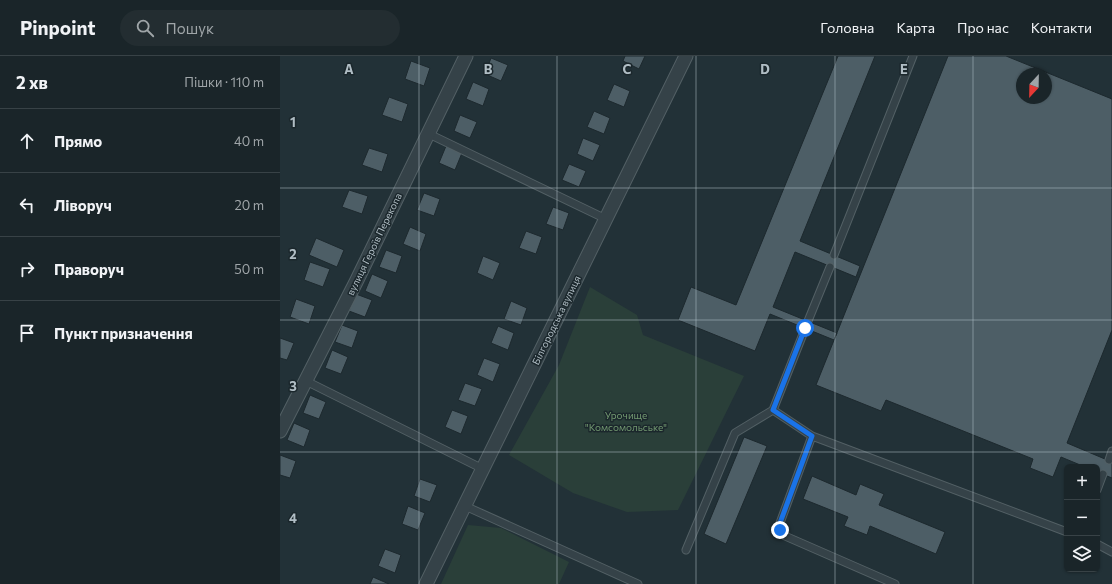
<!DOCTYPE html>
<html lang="uk">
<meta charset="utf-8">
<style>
body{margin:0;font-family:Commissioner,sans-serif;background:#232d31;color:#f1f3f6}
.controls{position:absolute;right:12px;bottom:12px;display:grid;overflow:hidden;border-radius:6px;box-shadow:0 1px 3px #0004}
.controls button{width:36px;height:36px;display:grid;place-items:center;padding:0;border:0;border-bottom:1px solid #384246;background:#1a2529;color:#f1f3f6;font:20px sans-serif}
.compass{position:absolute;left:736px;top:12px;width:36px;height:36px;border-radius:50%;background:#1a2529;box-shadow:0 1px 3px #0004;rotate:202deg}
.stop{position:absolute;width:12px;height:12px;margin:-9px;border:3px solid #1a73e8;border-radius:50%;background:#fff}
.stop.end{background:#1a73e8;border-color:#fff;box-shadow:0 1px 4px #0008}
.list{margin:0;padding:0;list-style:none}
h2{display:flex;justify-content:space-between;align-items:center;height:52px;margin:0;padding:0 16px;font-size:17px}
h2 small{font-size:13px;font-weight:400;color:#9fa5a8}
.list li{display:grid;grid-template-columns:26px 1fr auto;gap:12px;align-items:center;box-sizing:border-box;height:64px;padding:0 16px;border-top:1px solid #384246}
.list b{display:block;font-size:15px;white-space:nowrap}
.list em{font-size:13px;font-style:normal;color:#9fa5a8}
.icon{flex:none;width:22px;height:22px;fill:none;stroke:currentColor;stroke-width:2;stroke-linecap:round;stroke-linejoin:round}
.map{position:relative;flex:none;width:832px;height:528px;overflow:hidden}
header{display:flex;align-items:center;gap:24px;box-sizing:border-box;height:56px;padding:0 20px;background:#1a2529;border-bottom:1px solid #384246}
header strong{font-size:19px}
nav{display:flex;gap:22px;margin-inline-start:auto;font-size:14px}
.search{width:280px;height:36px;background:#232d31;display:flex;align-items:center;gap:10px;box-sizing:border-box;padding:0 14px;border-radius:22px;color:#9fa5a8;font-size:15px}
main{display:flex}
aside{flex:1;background:#1a2529}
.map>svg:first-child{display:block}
.green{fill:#2a3f39}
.building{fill:#4d5e66;stroke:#1d292e;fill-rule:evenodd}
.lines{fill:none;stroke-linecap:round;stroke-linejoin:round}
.service-casing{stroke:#536065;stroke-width:9}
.minor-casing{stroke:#536065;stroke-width:15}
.service{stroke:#354248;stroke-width:7}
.minor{stroke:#354248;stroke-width:13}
.route{stroke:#1a73e8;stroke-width:5}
.grid{fill:none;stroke:#b0bdc4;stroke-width:1;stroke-opacity:0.55}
.labels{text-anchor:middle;stroke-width:3;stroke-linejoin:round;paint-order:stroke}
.street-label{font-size:10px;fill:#b0bdc4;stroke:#1b272c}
.park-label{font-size:10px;fill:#729870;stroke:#1b272c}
.grid-label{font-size:13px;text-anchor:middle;font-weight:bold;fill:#b0bdc4;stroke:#1b272c;stroke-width:3;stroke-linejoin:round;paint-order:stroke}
</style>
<header>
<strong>Pinpoint</strong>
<div class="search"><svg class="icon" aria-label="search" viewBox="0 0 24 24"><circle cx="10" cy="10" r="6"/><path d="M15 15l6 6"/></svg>Пошук</div>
<nav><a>Головна</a><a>Карта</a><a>Про нас</a><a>Контакти</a></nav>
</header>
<main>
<aside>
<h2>2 хв<small>Пішки · 110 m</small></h2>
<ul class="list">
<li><svg class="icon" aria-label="ahead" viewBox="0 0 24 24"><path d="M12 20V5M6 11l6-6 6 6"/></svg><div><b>Прямо</b></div><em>40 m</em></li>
<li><svg class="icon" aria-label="left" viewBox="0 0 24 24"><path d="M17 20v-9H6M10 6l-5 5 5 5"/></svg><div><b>Ліворуч</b></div><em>20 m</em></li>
<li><svg class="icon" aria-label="right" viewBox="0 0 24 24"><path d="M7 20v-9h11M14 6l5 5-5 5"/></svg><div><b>Праворуч</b></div><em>50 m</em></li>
<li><svg class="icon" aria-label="arrive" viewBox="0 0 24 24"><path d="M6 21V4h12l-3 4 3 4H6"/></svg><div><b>Пункт призначення</b></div></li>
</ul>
</aside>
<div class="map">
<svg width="832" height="528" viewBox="0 0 832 528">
<rect width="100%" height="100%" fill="#223137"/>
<path class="green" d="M310 231 357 259 363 279 464 320 398 454 347 456 293 437 229 399 279 309Z
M188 469 221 472 289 506 279 528H161Z"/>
<path class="building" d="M345 0H365L359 13 343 5Z
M558 0H595L520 185 580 210 576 221 515 196 493 251 557 277 554 284 490 258 475 295 398 264 411 231 456 249Z
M668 0H726L832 43V274L787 387 832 406V422L817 416V411H805L781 401 773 421 750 412 753 403 606 344 601 355 536 329ZM742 18H766V42H742Z
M211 2 228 9 221 25 205 18Z
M131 5 150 12 144 30 125 23Z
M193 26 209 33 203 50 186 43Z
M334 28 350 35 344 51 327 44Z
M109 41 128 48 122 66 102 59Z
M314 55 330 62 324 78 307 71Z
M180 59 197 66 190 82 174 75Z
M303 82 320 89 313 105 297 98Z
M166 90 182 97 175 114 159 107Z
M89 92 108 98 102 116 82 109Z
M289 108 306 115 299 131 282 124Z
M69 134 88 140 82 158 62 151Z
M144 137 160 143 154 160 137 154Z
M273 151 289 157 283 174 266 168Z
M130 171 146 178 140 195 123 188Z
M246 175 262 181 256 198 239 192Z
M36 182 64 194 57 211 29 199Z
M106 194 122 200 116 217 99 211Z
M203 200 220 207 213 224 197 217Z
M30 206 50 213 43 231 24 224Z
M92 218 108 225 101 242 85 235Z
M76 238 92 244 85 261 69 255Z
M16 243 35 250 29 268 10 261Z
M231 245 247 252 241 269 224 263Z
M62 269 78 275 72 292 55 286Z
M218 270 234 277 228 294 211 287Z
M0 282 14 287 7 304 0 302Z
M52 294 68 301 61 318 45 312Z
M204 302 220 308 213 326 197 319Z
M185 327 202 333 195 350 178 344Z
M30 339 46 346 39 363 23 357Z
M172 354 188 360 181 378 165 371Z
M14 367 30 374 24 391 7 384Z
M464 381 487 390 446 488 424 478Z
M0 399 16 405 10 422 0 419Z
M532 420 576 439 580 428 604 438 599 449 665 476 656 498 590 470 587 479 564 470 568 461 523 443Z
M140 423 157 429 150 446 134 440Z
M128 450 145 457 138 474 122 468Z
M105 493 121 499 115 517 98 510Z
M93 521 109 528H90Z"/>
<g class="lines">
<g class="service-casing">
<path id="service" d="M149 78 326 163
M554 199 633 0
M528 265 550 211
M525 273 493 354 532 380 787 476
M26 325 203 413
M532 380 500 467 501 474 505 480 615 528
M829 404 832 395
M817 434 823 418
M185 450 358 528
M817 488 832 496
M406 494 455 377 493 354"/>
</g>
<g class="minor-casing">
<path id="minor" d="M0 375 76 226 186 0
M146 528 406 0"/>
</g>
<use href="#service" class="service"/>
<use href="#minor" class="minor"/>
</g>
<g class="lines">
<path class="route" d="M500 474V467L532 380 493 354 525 272"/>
</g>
<path class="grid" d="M139 0V528M277 0V528M416 0V528M555 0V528M693 0V528M0 132H832M0 264H832M0 396H832"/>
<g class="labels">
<g class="street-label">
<text transform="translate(94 188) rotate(-64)" y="4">вулиця Героїв Перекопа</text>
<text transform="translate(276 264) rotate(-64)" y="4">Білгородська вулиця</text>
</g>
<g class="park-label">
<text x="346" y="363">Урочище<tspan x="346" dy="12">"Комсомольське"</tspan></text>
</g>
</g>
<g class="grid-label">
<text x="69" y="18">A</text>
<text x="208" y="18">B</text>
<text x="347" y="18">C</text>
<text x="485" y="18">D</text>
<text x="624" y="18">E</text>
<text x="13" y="71">1</text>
<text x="13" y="203">2</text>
<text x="13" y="335">3</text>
<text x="13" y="467">4</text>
</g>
</svg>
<div class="controls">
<button>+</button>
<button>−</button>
<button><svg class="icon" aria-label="layers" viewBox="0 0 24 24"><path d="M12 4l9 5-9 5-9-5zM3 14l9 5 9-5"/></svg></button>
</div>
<svg class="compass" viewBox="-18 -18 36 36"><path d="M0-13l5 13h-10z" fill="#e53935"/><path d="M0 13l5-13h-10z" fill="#9fa5a8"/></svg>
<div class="stop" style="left:525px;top:272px"></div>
<div class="stop end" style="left:500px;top:474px"></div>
</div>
</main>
